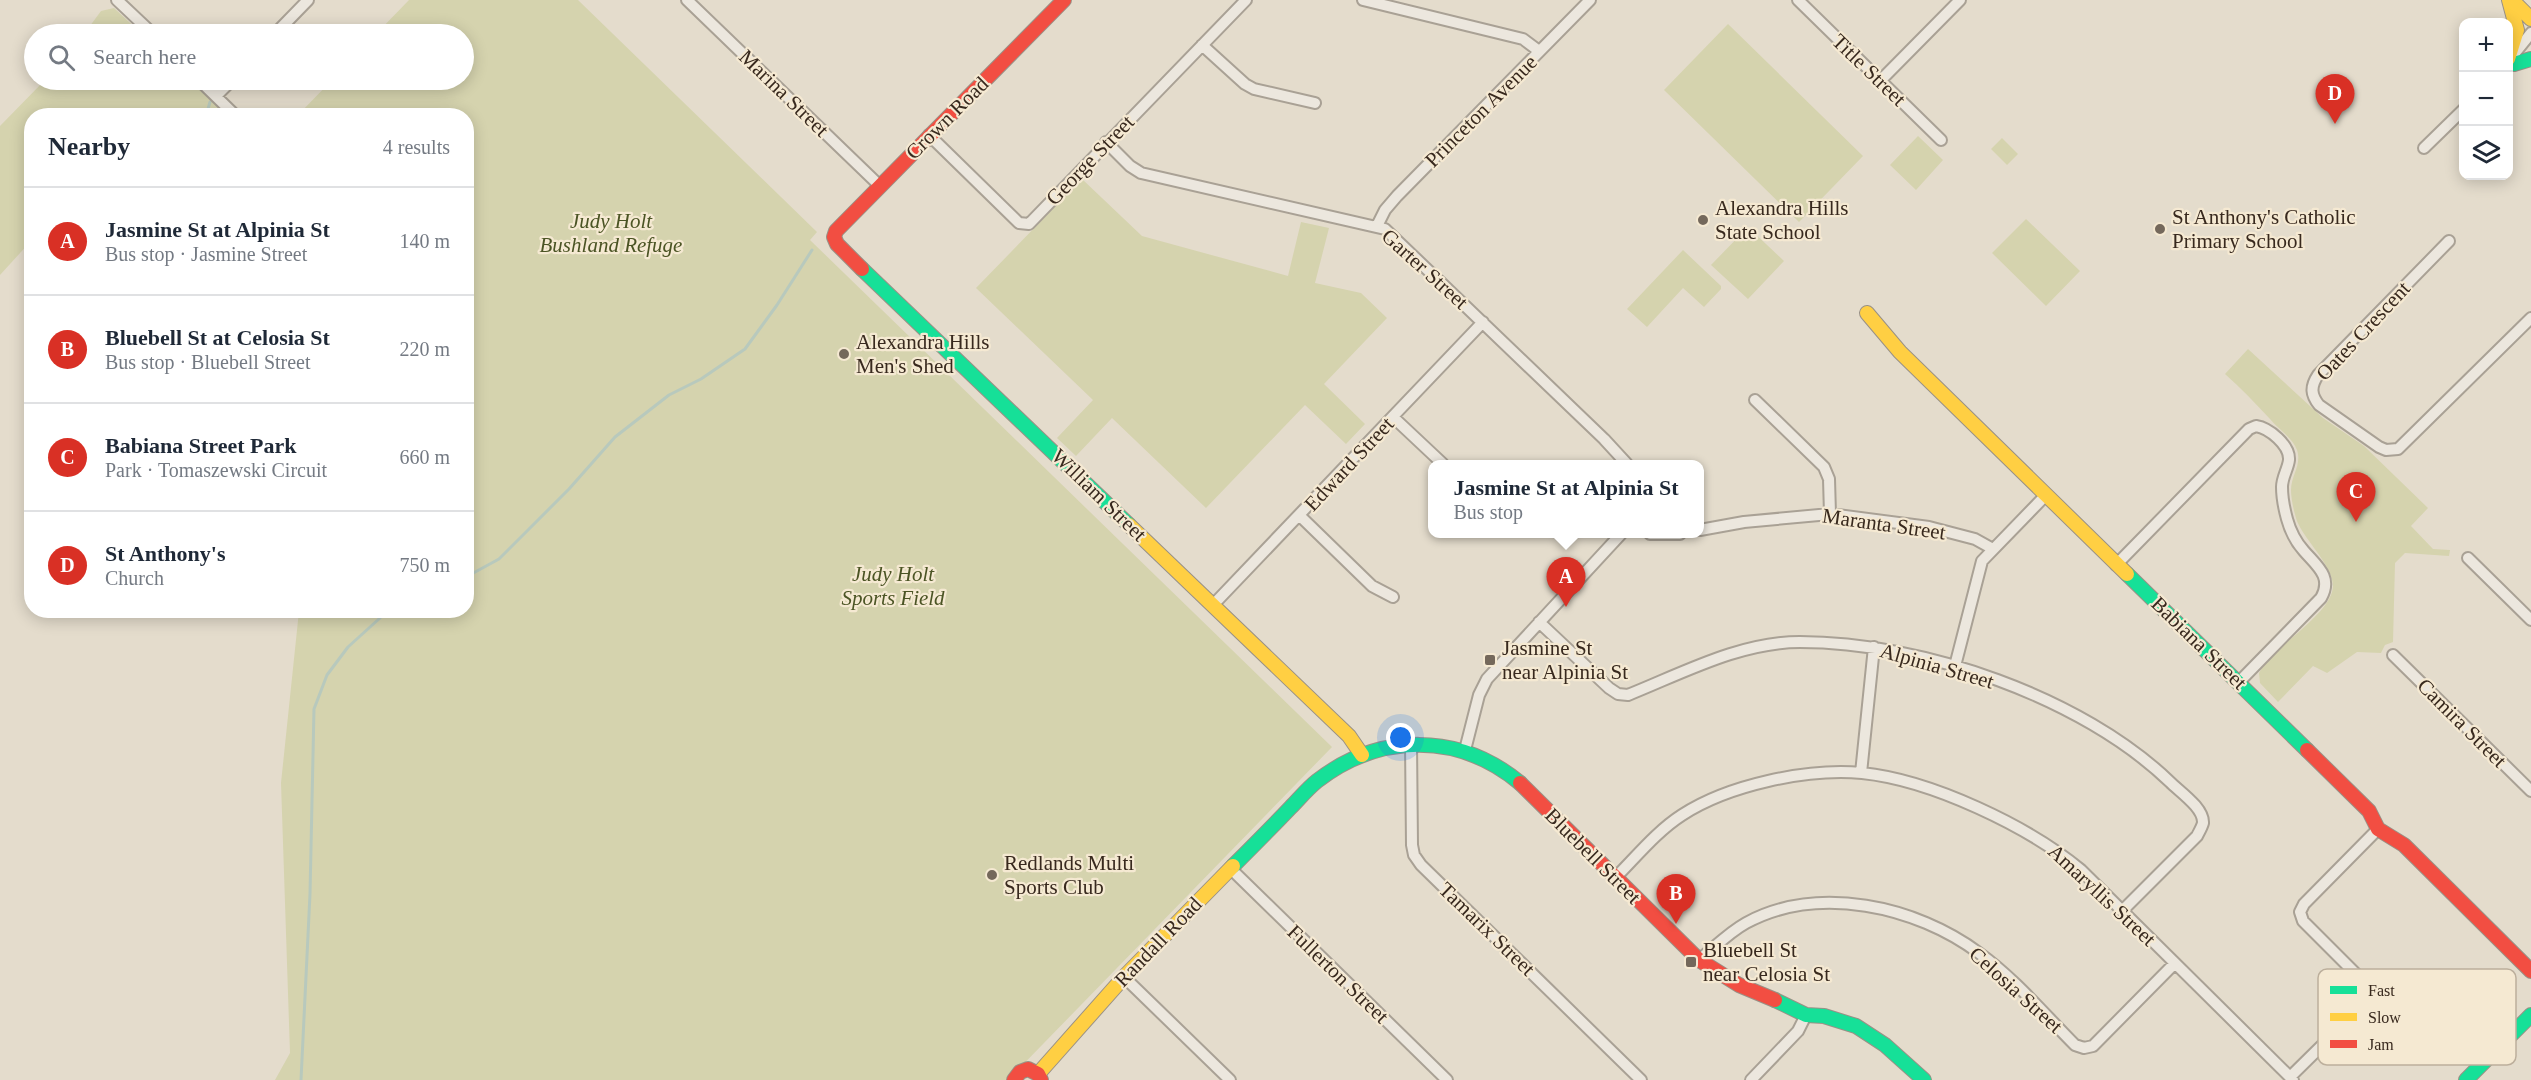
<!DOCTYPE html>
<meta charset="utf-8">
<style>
body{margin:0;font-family:Georgia,serif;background:#f2f2f3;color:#1f2937}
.controls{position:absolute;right:18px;top:18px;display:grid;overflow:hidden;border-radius:12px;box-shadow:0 3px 15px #0003}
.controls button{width:54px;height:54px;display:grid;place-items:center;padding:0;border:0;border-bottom:2px solid #e0e1e3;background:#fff;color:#1f2937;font:30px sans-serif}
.you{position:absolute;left:1401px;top:738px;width:21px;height:21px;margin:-15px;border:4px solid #fff;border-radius:50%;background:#1a73e8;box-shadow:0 0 0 9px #1a73e833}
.badge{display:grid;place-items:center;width:39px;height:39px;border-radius:50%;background:#d93025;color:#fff;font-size:20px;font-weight:700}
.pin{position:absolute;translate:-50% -50px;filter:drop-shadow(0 2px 3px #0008)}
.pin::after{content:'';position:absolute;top:32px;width:21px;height:18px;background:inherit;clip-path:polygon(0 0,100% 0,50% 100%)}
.popup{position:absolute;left:1428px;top:460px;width:276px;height:78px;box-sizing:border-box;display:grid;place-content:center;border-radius:12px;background:#fff;filter:drop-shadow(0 2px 4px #0005);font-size:20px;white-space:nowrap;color:#747a83}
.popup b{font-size:22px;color:#1f2937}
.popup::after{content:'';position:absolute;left:50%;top:100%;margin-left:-12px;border:12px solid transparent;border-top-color:#fff}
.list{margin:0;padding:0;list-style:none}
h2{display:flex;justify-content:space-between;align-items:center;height:78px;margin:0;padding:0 24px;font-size:26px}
h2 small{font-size:20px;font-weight:400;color:#747a83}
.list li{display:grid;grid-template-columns:39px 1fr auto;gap:18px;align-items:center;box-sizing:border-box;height:108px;padding:0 24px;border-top:2px solid #e0e1e3}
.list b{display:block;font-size:22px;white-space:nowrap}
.list p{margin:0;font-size:20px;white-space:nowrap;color:#747a83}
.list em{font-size:20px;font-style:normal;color:#747a83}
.icon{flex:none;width:33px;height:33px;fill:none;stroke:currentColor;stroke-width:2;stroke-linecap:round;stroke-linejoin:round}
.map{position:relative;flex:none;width:2531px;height:1080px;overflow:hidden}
.search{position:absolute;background:#fff;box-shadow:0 3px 15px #0003;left:24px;top:24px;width:450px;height:66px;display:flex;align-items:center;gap:15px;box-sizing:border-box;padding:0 21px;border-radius:33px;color:#747a83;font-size:22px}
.panel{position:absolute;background:#fff;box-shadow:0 3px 15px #0003;left:24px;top:108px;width:450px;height:510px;border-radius:24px}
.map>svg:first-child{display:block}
.green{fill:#d5d3ae}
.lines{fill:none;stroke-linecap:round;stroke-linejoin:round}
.stream{stroke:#b8c9bd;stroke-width:3}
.street-casing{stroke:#a9a195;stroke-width:14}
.fast-casing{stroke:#999186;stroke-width:16}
.slow-casing{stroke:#999186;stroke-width:16}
.jam-casing{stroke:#999186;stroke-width:16}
.street{stroke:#ece7de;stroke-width:10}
.fast{stroke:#16e098;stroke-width:14}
.slow{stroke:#ffcf43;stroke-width:14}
.jam{stroke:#f24e42;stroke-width:14}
.poi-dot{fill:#74685b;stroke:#f5e9d2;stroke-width:2}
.labels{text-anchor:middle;stroke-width:4.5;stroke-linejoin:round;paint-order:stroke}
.street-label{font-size:21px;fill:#38291e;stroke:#f5e9d2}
.poi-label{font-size:21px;fill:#38291e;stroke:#f5e9d2;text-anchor:start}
.park-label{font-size:21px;font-style:italic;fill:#4b5424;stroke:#f5e9d2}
.key{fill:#f5e9d2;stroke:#bcaf9c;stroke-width:1.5}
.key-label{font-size:16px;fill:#38291e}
</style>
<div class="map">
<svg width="2531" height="1080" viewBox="0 0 2531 1080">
<rect width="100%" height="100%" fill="#e4dccc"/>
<path class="green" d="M409 0H578L817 232 810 240 1332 747 1008 1080H275L290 1053 281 783 299 611 466 610V116L298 115 332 80H464V34H376Z
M114 8 142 34H84L101 11Z
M1728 24 1863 156 1799 222 1664 90Z
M45 80H189L227 115 32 116 31 241 0 275V126Z
M1918 136 1943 160 1916 190 1890 165Z
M2002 138 2018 154 2007 165 1991 149Z
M1082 179 1142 236 1288 276 1301 222 1329 228 1315 283 1361 293 1387 318 1324 384 1365 424 1346 444 1305 405 1206 508 1112 418 1076 456 1057 438 1093 400 976 288Z
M2026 219 2080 271 2046 306 1992 253Z
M1748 227 1784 261 1748 299 1711 265Z
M1683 250 1721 286V289L1704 307 1683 288 1647 327 1627 309Z
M2248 349 2323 418 2364 446 2428 508 2411 526 2433 549 2450 550 2449 556 2405 553 2395 563 2393 642 2385 645 2381 653 2357 652 2327 673 2313 666 2278 702 2260 683 2259 673C2272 648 2324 619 2332 592 2339 571 2306 543 2297 521 2294 512 2291 499 2291 490 2291 475 2302 465 2297 450 2292 437 2278 429 2270 419 2255 403 2241 388 2225 374Z"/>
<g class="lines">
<path class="stream" d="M206 116 210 102
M466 577 499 559 569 489 615 437 669 395 701 379 745 349 777 305 812 250
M301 1080 310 894 314 709 327 675 348 647 380 618 384 610"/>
<g class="street-casing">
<path id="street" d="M117 0 153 34
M687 0 880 186
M1363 0 1523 39 1539 51
M1798 0 1941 140
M275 34 308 0
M1202 45 1245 84 1254 89 1315 103
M2515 53 2531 33
M199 80 236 116
M1880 81 1960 0
M216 96 232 80
M929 135 1019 223 1029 224 1246 0
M1106 142 1130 166 1141 173 1385 229 1604 439 1627 464
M2424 148 2464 109
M1377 226 1385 210 1397 196 1590 0
M2449 241 2318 375C2310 387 2311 395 2319 405L2379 447 2386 450 2398 449 2531 318
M1755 400 1824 467 1829 479 1830 514
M1393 417 1443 464
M1300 516 1372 586 1393 597
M1700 530 1744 522 1830 514 1929 527 1975 539 1993 549
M1650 534H1680
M2468 558 2531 620
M2116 565 2249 429 2256 426C2269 428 2290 445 2289 460 2288 469 2282 477 2282 487 2282 497 2284 508 2287 519 2290 530 2296 542 2304 551 2317 566 2333 577 2321 598L2239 682
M1213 605 1483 322
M1539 622 1609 688 1618 694 1628 695C1683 673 1740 642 1800 642 1922 642 2082 697 2170 782 2180 792 2204 808 2203 823 2202 827 2199 832 2197 836L2122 911
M2393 655 2531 791
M1955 666 1982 561 2045 496
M1411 743 1412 845 1414 855 1421 865 1641 1080
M1465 750 1479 695 1487 679 1621 534
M1861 773 1874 647
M1230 868 1447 1080
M1615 878C1636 857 1657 831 1682 815 1728 785 1807 768 1862 773 1931 780 2028 826 2081 870L2293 1080
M1699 960C1714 948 1728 933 1746 923 1818 884 1916 906 1979 953 2015 979 2044 1014 2075 1045L2084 1048 2093 1046 2175 963
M1124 977 1230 1080
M2290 1077 2364 1004 2368 994 2366 984 2303 921 2300 912 2304 904 2378 829
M1751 1080 1798 1031 1806 1015"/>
</g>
<g class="fast-casing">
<path id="fast" d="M2514 64 2531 59
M862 269 1129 525
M2127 574 2307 750
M1233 866C1252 847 1272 827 1291 807 1299 799 1307 789 1317 781 1379 733 1459 732 1520 783
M1775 1000 1806 1015 1824 1016 1856 1026 1885 1045 1924 1080
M2466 1080 2531 1015"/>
</g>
<g class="slow-casing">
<path id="slow" d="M2512 0 2531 19
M2508 59 2517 30 2509 0
M1867 313 1900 352 2127 574
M1129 525 1349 736 1362 755
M1038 1074 1124 977 1233 866"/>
</g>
<g class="jam-casing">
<path id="jam" d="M862 269 837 244 834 237 836 231 1064 0
M2307 750 2369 811 2378 829 2404 845 2531 971
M1520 783 1699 960 1739 985 1775 1000
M1014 1080 1020 1072 1028 1069 1038 1074 1041 1080"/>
</g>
<use href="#street" class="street"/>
<use href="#fast" class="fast"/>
<use href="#slow" class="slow"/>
<use href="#jam" class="jam"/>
</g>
<g class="poi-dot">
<circle cx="1703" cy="220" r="6"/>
<circle cx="2160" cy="229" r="6"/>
<circle cx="844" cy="354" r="6"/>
<rect x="1484" y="654" width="12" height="12" rx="3"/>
<circle cx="992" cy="875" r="6"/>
<rect x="1685" y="956" width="12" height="12" rx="3"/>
</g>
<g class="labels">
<g class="street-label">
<text transform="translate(1869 70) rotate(44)" y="7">Title Street</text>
<text transform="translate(784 93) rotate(44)" y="7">Marina Street</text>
<text transform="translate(1481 111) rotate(-45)" y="7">Princeton Avenue</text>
<text transform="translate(947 118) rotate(-45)" y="7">Crown Road</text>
<text transform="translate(1090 160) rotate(-46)" y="7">George Street</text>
<text transform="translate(1425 269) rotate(42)" y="7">Garter Street</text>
<text transform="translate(2363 331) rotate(-47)" y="7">Oates Crescent</text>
<text transform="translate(1349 464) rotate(-47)" y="7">Edward Street</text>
<text transform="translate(1099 495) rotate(44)" y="7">William Street</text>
<text transform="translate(1884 524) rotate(8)" y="7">Maranta Street</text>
<text transform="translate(2199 643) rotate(44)" y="7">Babiana Street</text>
<text transform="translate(1937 666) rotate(16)" y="7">Alpinia Street</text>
<text transform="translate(2462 723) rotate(45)" y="7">Camira Street</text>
<text transform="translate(1593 856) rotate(45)" y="7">Bluebell Street</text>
<text transform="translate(2102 895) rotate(43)" y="7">Amaryllis Street</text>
<text transform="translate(1487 929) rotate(44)" y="7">Tamarix Street</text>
<text transform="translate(1158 942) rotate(-46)" y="7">Randall Road</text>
<text transform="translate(1338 974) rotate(44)" y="7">Fullerton Street</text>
<text transform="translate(2016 990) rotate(42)" y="7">Celosia Street</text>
</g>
<g class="poi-label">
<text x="1715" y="215">Alexandra Hills<tspan x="1715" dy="24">State School</tspan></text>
<text x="2172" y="224">St Anthony's Catholic<tspan x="2172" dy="24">Primary School</tspan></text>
<text x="856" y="349">Alexandra Hills<tspan x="856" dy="24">Men's Shed</tspan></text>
<text x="1502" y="655">Jasmine St<tspan x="1502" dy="24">near Alpinia St</tspan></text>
<text x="1004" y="870">Redlands Multi<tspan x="1004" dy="24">Sports Club</tspan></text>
<text x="1703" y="957">Bluebell St<tspan x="1703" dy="24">near Celosia St</tspan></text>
</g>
<g class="park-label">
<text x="611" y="228">Judy Holt<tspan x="611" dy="24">Bushland Refuge</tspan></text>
<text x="893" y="581">Judy Holt<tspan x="893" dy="24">Sports Field</tspan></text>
</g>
</g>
<rect x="2318" y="969" width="198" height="96" rx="9" class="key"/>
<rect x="2330" y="986" width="27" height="8" fill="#16e098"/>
<rect x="2330" y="1013" width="27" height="8" fill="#ffcf43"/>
<rect x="2330" y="1040" width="27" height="8" fill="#f24e42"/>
<g class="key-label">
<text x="2368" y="996">Fast</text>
<text x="2368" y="1023">Slow</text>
<text x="2368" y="1050">Jam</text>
</g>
</svg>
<div class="controls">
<button>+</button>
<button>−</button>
<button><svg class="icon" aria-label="layers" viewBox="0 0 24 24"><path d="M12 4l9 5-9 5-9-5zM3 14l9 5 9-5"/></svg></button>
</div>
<div class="you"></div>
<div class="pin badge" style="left:1566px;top:607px">A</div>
<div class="popup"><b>Jasmine St at Alpinia St</b>Bus stop</div>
<div class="pin badge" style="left:1676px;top:924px">B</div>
<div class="pin badge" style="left:2356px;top:522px">C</div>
<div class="pin badge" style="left:2335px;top:124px">D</div>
<div class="search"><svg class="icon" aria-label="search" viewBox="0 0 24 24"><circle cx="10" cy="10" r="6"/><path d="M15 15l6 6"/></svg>Search here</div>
<section class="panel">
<h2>Nearby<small>4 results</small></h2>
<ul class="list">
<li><span class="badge">A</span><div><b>Jasmine St at Alpinia St</b><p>Bus stop · Jasmine Street</p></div><em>140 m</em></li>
<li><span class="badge">B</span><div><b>Bluebell St at Celosia St</b><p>Bus stop · Bluebell Street</p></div><em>220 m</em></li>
<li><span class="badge">C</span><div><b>Babiana Street Park</b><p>Park · Tomaszewski Circuit</p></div><em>660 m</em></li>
<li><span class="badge">D</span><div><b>St Anthony's</b><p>Church</p></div><em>750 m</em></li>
</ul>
</section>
</div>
